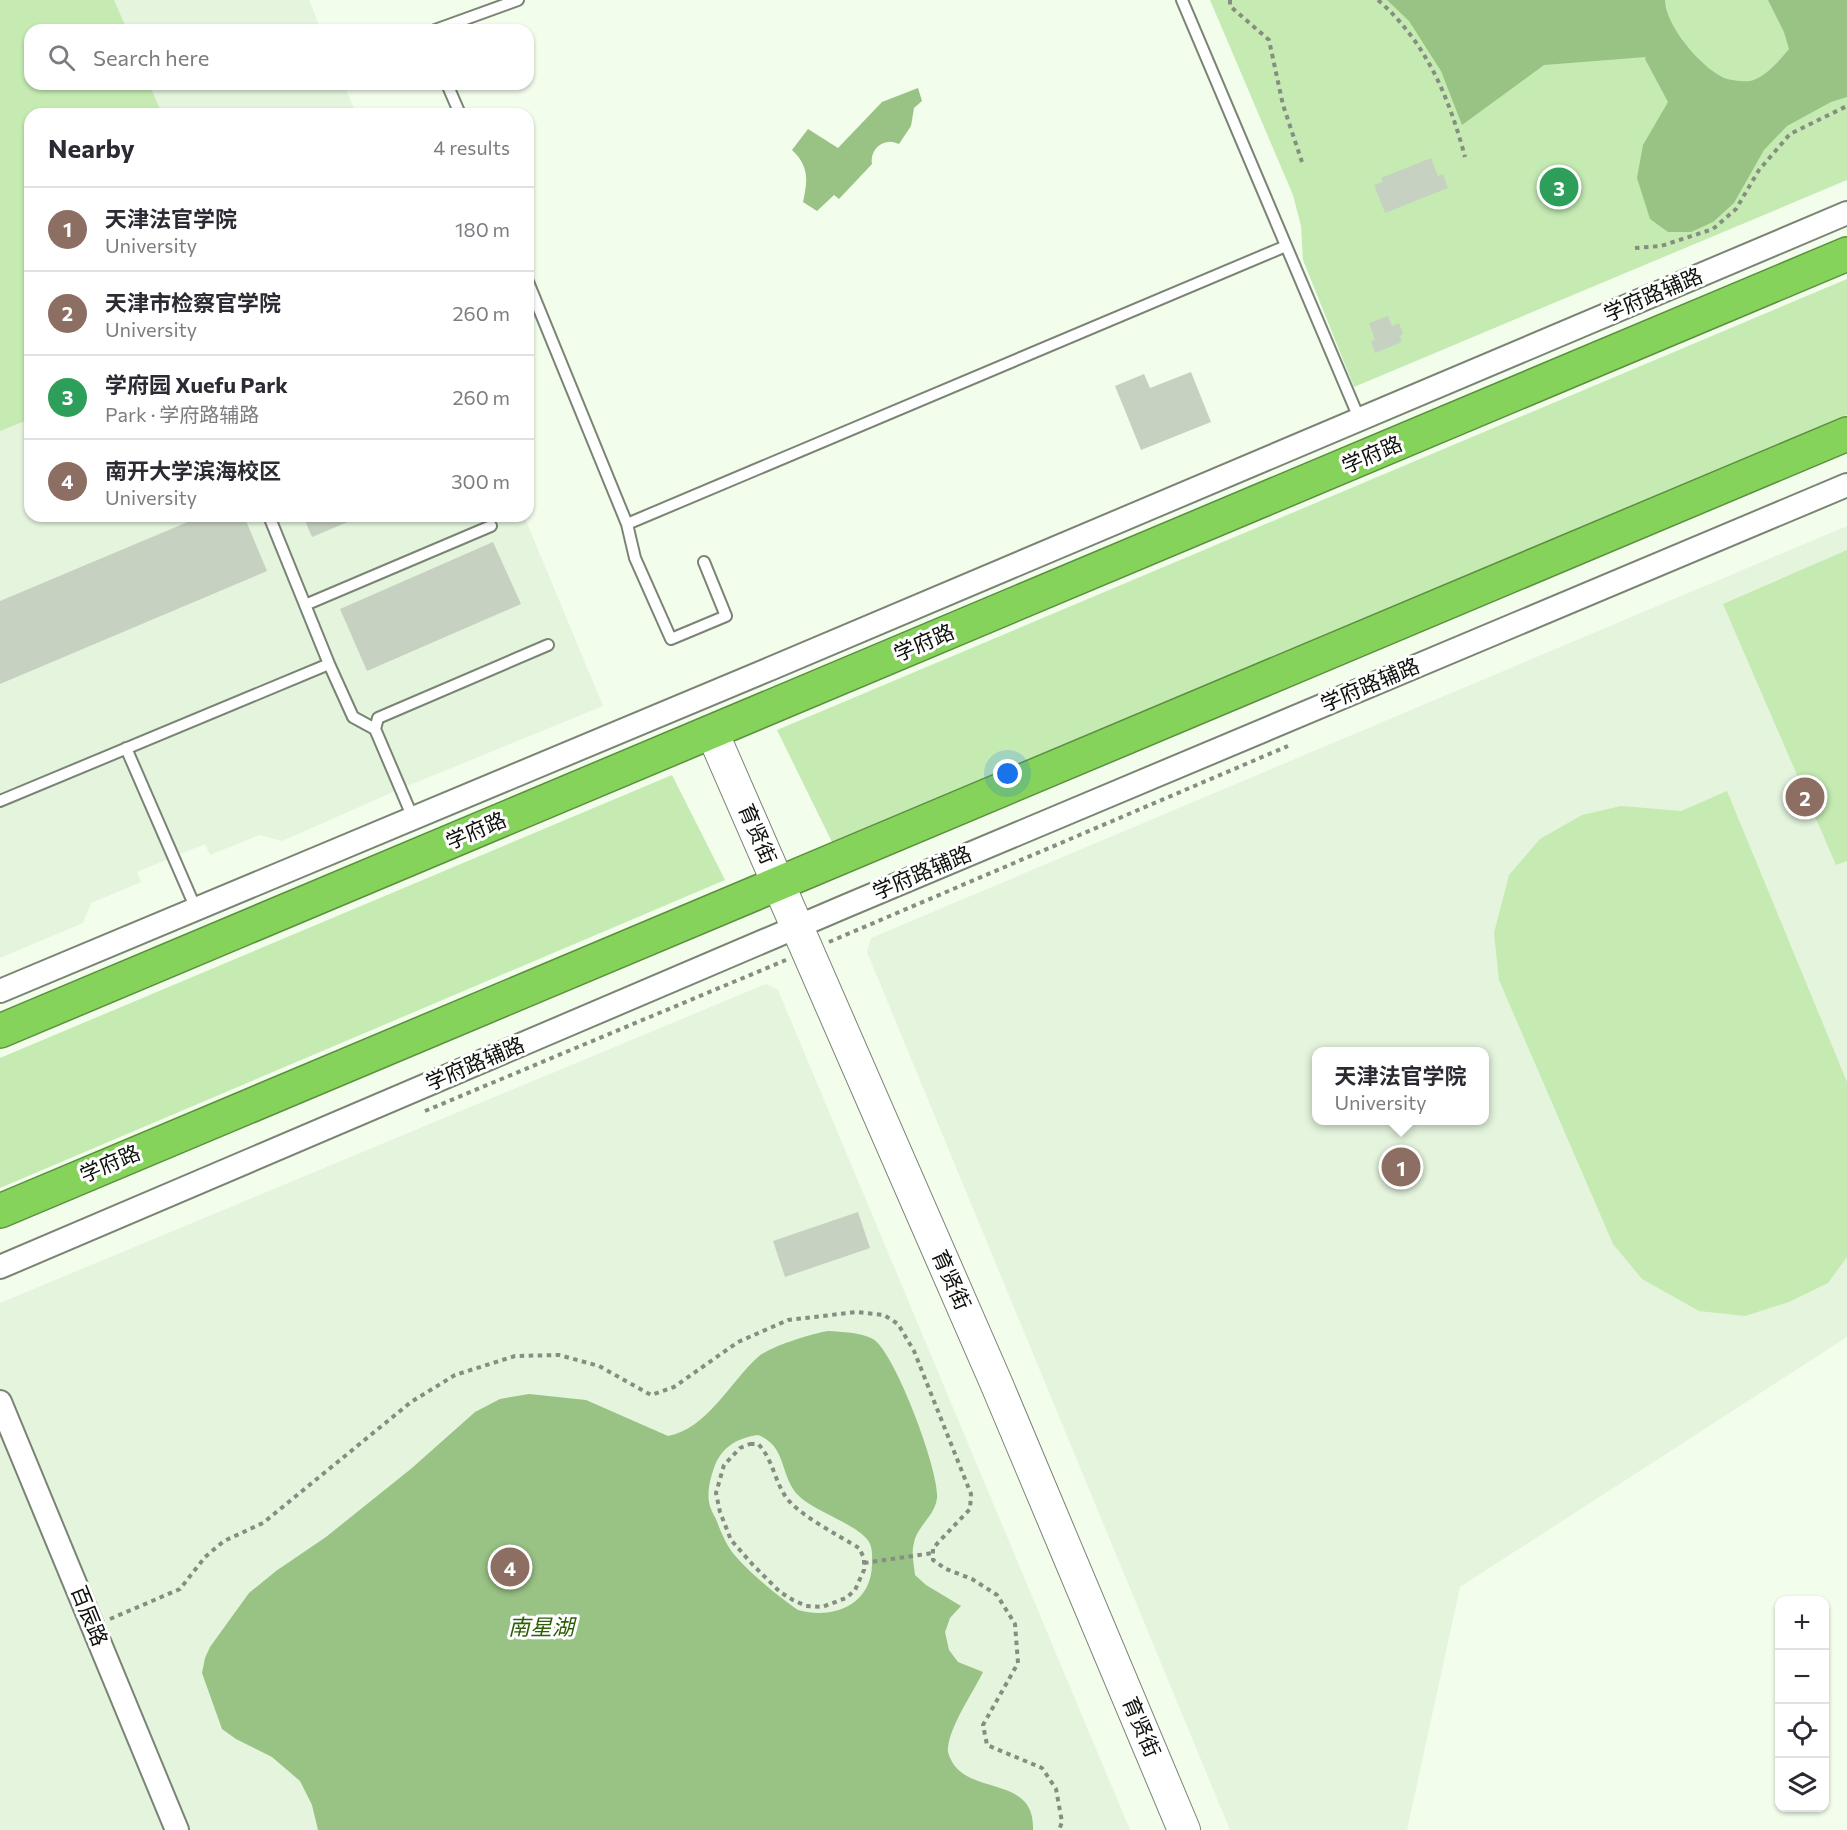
<!DOCTYPE html>
<meta charset="utf-8">
<style>
body{margin:0;font-family:Commissioner,"Noto Sans SC",sans-serif;background:#f7f7f7;color:#2b2b33}
.controls{position:absolute;right:18px;bottom:18px;display:grid;overflow:hidden;border-radius:12px;box-shadow:0 2px 4px #0004}
.controls button{width:54px;height:54px;display:grid;place-items:center;padding:0;border:0;border-bottom:2px solid #e1e1e2;background:#fff;color:#2b2b33;font:30px sans-serif}
.you{position:absolute;left:1008px;top:774px;width:21px;height:21px;margin:-15px;border:4px solid #fff;border-radius:50%;background:#1a73e8;box-shadow:0 0 0 9px #1a73e833}
.badge{display:grid;place-items:center;width:39px;height:39px;border-radius:50%;background:#ea580c;color:#fff;font-size:20px;font-weight:700}
.pin{position:absolute;translate:-50% -50%;border:3px solid #fff;box-shadow:0 2px 6px #0006}
.popup{position:absolute;left:1312px;top:1047px;width:177px;height:78px;box-sizing:border-box;display:grid;place-content:center;border-radius:12px;background:#fff;filter:drop-shadow(0 2px 4px #0005);font-size:20px;white-space:nowrap;color:#7c7c81}
.popup b{font-size:22px;color:#2b2b33}
.popup::after{content:'';position:absolute;left:50%;top:100%;margin-left:-12px;border:12px solid transparent;border-top-color:#fff}
.list{margin:0;padding:0;list-style:none}
h2{display:flex;justify-content:space-between;align-items:center;height:78px;margin:0;padding:0 24px;font-size:26px}
h2 small{font-size:20px;font-weight:400;color:#7c7c81}
.list li{display:grid;grid-template-columns:39px 1fr auto;gap:18px;align-items:center;box-sizing:border-box;height:84px;padding:0 24px;border-top:2px solid #e1e1e2}
.list b{display:block;font-size:22px;white-space:nowrap}
.list p{margin:0;font-size:20px;white-space:nowrap;color:#7c7c81}
.list em{font-size:20px;font-style:normal;color:#7c7c81}
.icon{flex:none;width:33px;height:33px;fill:none;stroke:currentColor;stroke-width:2;stroke-linecap:round;stroke-linejoin:round}
.map{position:relative;flex:none;width:1847px;height:1830px;overflow:hidden}
.search{position:absolute;background:#fff;box-shadow:0 2px 4px #0004;left:24px;top:24px;width:510px;height:66px;display:flex;align-items:center;gap:15px;box-sizing:border-box;padding:0 21px;border-radius:18px;color:#7c7c81;font-size:22px}
.panel{position:absolute;background:#fff;box-shadow:0 2px 4px #0004;left:24px;top:108px;width:510px;height:414px;border-radius:18px}
.map>svg:first-child{display:block}
.built{fill:#e4f4dd;fill-rule:evenodd}
.green{fill:#c5ebb3}
.water{fill:#99c285;fill-rule:evenodd}
.building{fill:#c6d1c1}
.lines{fill:none;stroke-linecap:round;stroke-linejoin:round}
.lane-casing{stroke:#7a8475;stroke-width:14}
.street-casing{stroke:#7a8475;stroke-width:26}
.secondary-casing{stroke:#7a8475;stroke-width:34}
.highway-casing{stroke:#5b8f3e;stroke-width:36}
.path{stroke:#868e82;stroke-width:4;stroke-dasharray:4.5 4.5;stroke-linecap:butt}
.lane{stroke:#fff;stroke-width:10}
.street{stroke:#fff;stroke-width:22}
.secondary{stroke:#fff;stroke-width:32}
.highway{stroke:#85d35a;stroke-width:33}
.labels{text-anchor:middle;stroke-width:6;stroke-linejoin:round;paint-order:stroke}
.street-label{font-size:21px;fill:#0d110b;stroke:#fff}
.water-label{font-size:22px;font-style:italic;fill:#2d5f06;stroke:#fff}
</style>
<div class="map">
<svg width="1847" height="1830" viewBox="0 0 1847 1830">
<rect width="100%" height="100%" fill="#f2fdec"/>
<path class="built" d="M0 0H309L321 30H30V84H344L356 114H30V516H524L603 706 400 789 282 841 259 835 210 855 205 844 137 872 141 882 91 903 83 923 0 958Z
M1847 526V1337L1460 1587 1407 1830H1230L867 952 871 938ZM1317 1052H1485V1120H1317Z
M766 984 778 990 1130 1830H0V1303Z"/>
<path class="green" d="M0 0H114L127 30H30V84H149L162 114H30V419L0 431Z
M1210 0H1847V180L1354 387 1303 260 1301 226 1293 195Z
M1847 279V415L832 842 777 730Z
M1847 550V861L1836 865 1723 604Z
M672 775 725 880 0 1188V1058Z
M1727 791 1847 1082V1257L1828 1283 1789 1302 1745 1316 1699 1311 1642 1279 1613 1244 1499 980 1494 933 1509 875 1540 839 1582 815 1621 806 1681 811Z"/>
<path class="water" d="M1387 0H1665C1665 25 1700 66 1722 77 1727 80 1743 82 1750 81 1764 79 1780 60 1789 49L1784 32 1768 0H1847V97L1831 102 1787 126 1764 150 1734 203 1713 222 1691 232H1668L1650 219 1637 178 1643 145 1668 102 1645 59 1646 57 1544 65 1462 125 1441 71 1409 21Z
M918 88 922 101 914 108 911 126 899 144C895 143 892 141 888 142 877 143 870 154 872 164L839 199 834 195 817 211 803 202C808 180 809 166 792 150L808 129 838 148 882 102Z
M828 1331C842 1332 860 1332 873 1339 895 1352 940 1473 937 1498 935 1516 917 1526 914 1543 911 1552 914 1565 915 1575L926 1585 961 1606 950 1618 945 1632 949 1650 958 1662 983 1672C973 1693 950 1725 948 1748 947 1753 951 1760 954 1765 977 1795 1035 1777 1033 1830H318L312 1805 300 1781 272 1757 236 1739 222 1729 202 1673 205 1658 210 1647 249 1593 276 1571 326 1537 412 1468 475 1412 500 1399 529 1394 586 1400 668 1436C707 1429 730 1382 758 1357 771 1346 811 1334 828 1331ZM758 1435C788 1446 779 1478 800 1497 816 1512 859 1525 869 1542 873 1549 872 1557 872 1565 871 1605 833 1620 798 1610 778 1596 748 1572 732 1552 725 1542 720 1530 716 1519 713 1514 710 1508 709 1502 707 1490 711 1476 715 1465 723 1446 738 1438 758 1435Z"/>
<path class="building" d="M1431 158 1438 176 1443 174 1448 188 1385 213 1374 185 1383 182 1381 178Z
M1388 316 1392 326 1399 323 1403 334 1400 336 1402 342 1375 353 1371 341 1375 340 1369 323Z
M1191 372 1211 422 1141 450 1115 386 1144 374 1150 388Z
M202 516H244L267 571 0 684V601Z
M303 516H362L312 537Z
M493 542 521 604 367 671 340 609Z
M858 1212 870 1248 785 1277 773 1241Z"/>
<g class="lines">
<g class="lane-casing">
<path id="lane" d="M1182 0 1359 418
M435 30 518 0
M447 84 460 114
M528 282 627 524 635 558 671 639 726 616 704 562
M627 524 1286 246
M305 605 491 526
M329 664 353 717 375 729 413 818
M375 729 378 718 548 645
M126 748 196 909
M0 801 329 664 269 516"/>
</g>
<g class="street-casing">
<path id="street" d="M0 991 772 668 1847 213
M0 1267 846 906 1847 485
M0 1402 177 1830"/>
</g>
<g class="secondary-casing">
<path id="secondary" d="M712 732 997 1385 1184 1830"/>
</g>
<g class="highway-casing">
<path id="highway" d="M0 1031 1847 254
M0 1211 1847 434"/>
</g>
<path class="path" d="M1230 0V6L1269 40 1283 105 1302 162
M1378 0C1426 42 1449 97 1465 157
M1635 248 1661 246 1713 229 1736 209 1759 170 1790 134 1847 106
M829 942 1288 746
M425 1111 786 960
M750 1444H758C772 1458 774 1478 784 1494 794 1513 840 1536 859 1548L864 1558V1570L855 1590 846 1598 822 1607 806 1606 793 1600 780 1592 753 1565 731 1540 720 1512 716 1493 724 1465 740 1448Z
M864 1563 933 1553
M110 1619 180 1589 205 1557 224 1541 263 1523 411 1402 455 1375 515 1356 559 1355 599 1366 651 1395 674 1387 738 1342 788 1320 857 1312 884 1315 898 1324 914 1351 971 1494 970 1509 933 1548V1560L946 1569 972 1579 997 1595 1015 1624 1018 1663 983 1725 987 1745 1042 1768 1056 1789 1062 1822 1059 1830"/>
<use href="#lane" class="lane"/>
<use href="#street" class="street"/>
<use href="#secondary" class="secondary"/>
<use href="#highway" class="highway"/>
</g>
<g class="labels">
<g class="street-label">
<text transform="translate(1653 295) rotate(-23)" y="7">学府路辅路</text>
<text transform="translate(1372 455) rotate(-23)" y="7">学府路</text>
<text transform="translate(924 643) rotate(-23)" y="7">学府路</text>
<text transform="translate(1370 685) rotate(-23)" y="7">学府路辅路</text>
<text transform="translate(476 831) rotate(-23)" y="7">学府路</text>
<text transform="translate(757 834) rotate(67)" y="7">育贤街</text>
<text transform="translate(922 873) rotate(-23)" y="7">学府路辅路</text>
<text transform="translate(475 1064) rotate(-23)" y="7">学府路辅路</text>
<text transform="translate(110 1164) rotate(-23)" y="7">学府路</text>
<text transform="translate(951 1280) rotate(66)" y="7">育贤街</text>
<text transform="translate(89 1616) rotate(68)" y="7">百辰路</text>
<text transform="translate(1141 1727) rotate(67)" y="7">育贤街</text>
</g>
<g class="water-label">
<text x="541" y="1635">南星湖</text>
</g>
</g>
</svg>
<div class="controls">
<button>+</button>
<button>−</button>
<button><svg class="icon" aria-label="locate" viewBox="0 0 24 24"><circle cx="12" cy="12" r="6"/><path d="M12 2v4M12 18v4M2 12h4M18 12h4"/></svg></button>
<button><svg class="icon" aria-label="layers" viewBox="0 0 24 24"><path d="M12 4l9 5-9 5-9-5zM3 14l9 5 9-5"/></svg></button>
</div>
<div class="you"></div>
<div class="pin badge" style="left:1401px;top:1167px;background:#8d6e63">1</div>
<div class="popup"><b>天津法官学院</b>University</div>
<div class="pin badge" style="left:1805px;top:797px;background:#8d6e63">2</div>
<div class="pin badge" style="left:1559px;top:187px;background:#2e9e5b">3</div>
<div class="pin badge" style="left:510px;top:1567px;background:#8d6e63">4</div>
<div class="search"><svg class="icon" aria-label="search" viewBox="0 0 24 24"><circle cx="10" cy="10" r="6"/><path d="M15 15l6 6"/></svg>Search here</div>
<section class="panel">
<h2>Nearby<small>4 results</small></h2>
<ul class="list">
<li><span class="badge" style="background:#8d6e63">1</span><div><b>天津法官学院</b><p>University</p></div><em>180 m</em></li>
<li><span class="badge" style="background:#8d6e63">2</span><div><b>天津市检察官学院</b><p>University</p></div><em>260 m</em></li>
<li><span class="badge" style="background:#2e9e5b">3</span><div><b>学府园 Xuefu Park</b><p>Park · 学府路辅路</p></div><em>260 m</em></li>
<li><span class="badge" style="background:#8d6e63">4</span><div><b>南开大学滨海校区</b><p>University</p></div><em>300 m</em></li>
</ul>
</section>
</div>
